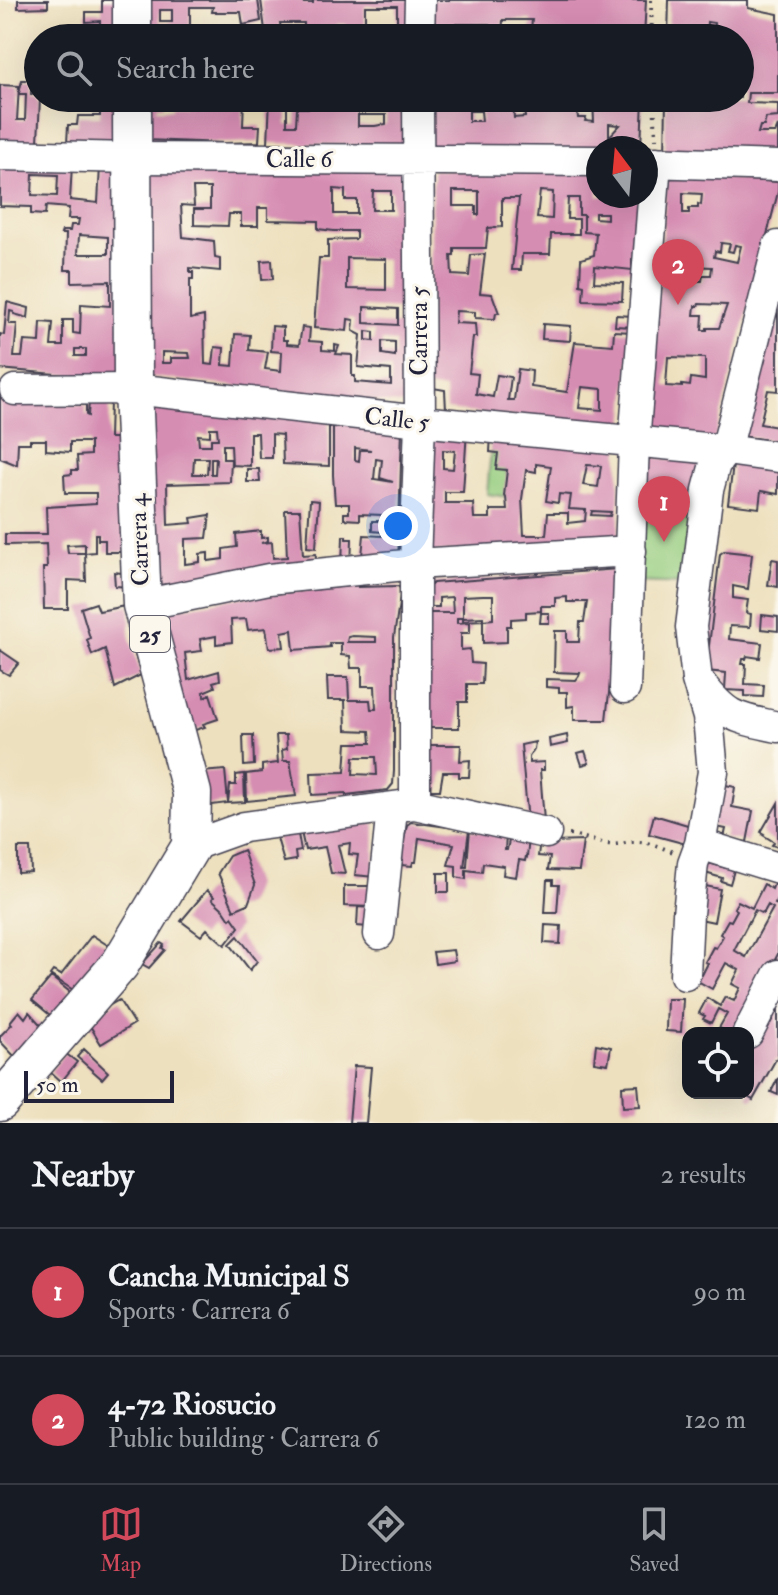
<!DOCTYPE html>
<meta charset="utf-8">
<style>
body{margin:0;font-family:"IM FELL Double Pica",serif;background:#20242c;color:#f1f3f6}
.controls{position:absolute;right:24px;bottom:24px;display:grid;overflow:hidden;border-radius:16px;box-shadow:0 8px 32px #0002}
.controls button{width:72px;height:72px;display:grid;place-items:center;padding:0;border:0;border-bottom:2px solid #363941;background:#171b24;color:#f1f3f6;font:40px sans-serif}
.compass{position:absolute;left:586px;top:136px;width:72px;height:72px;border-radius:50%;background:#171b24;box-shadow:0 8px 32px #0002;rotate:344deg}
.scale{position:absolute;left:24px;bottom:20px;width:150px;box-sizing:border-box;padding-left:8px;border:4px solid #22223b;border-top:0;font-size:22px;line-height:28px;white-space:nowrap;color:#22223b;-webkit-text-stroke:6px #fbf7ec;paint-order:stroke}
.you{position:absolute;left:398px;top:526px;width:28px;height:28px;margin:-20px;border:6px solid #fff;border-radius:50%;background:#1a73e8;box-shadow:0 0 0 12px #1a73e833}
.badge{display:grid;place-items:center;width:52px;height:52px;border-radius:50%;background:#d1495b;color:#fff;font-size:26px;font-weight:700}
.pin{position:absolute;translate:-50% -66px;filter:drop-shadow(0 2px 4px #0008)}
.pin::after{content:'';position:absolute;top:42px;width:28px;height:24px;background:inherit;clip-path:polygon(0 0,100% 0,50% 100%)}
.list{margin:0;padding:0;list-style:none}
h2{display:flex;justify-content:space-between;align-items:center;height:104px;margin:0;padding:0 32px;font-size:34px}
h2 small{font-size:26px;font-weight:400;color:#9ea1a6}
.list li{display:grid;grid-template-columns:52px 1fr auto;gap:24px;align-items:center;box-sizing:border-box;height:128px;padding:0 32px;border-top:2px solid #363941}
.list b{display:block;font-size:30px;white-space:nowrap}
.list p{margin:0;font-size:26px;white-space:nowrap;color:#9ea1a6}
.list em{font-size:26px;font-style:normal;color:#9ea1a6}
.icon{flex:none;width:44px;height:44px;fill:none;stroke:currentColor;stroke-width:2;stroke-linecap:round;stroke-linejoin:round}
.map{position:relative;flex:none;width:778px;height:1123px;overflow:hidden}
.search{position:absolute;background:#171b24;box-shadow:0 8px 32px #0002;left:24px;right:24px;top:24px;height:88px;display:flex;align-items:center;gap:20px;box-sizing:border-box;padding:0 28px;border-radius:44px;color:#9ea1a6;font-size:30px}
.sheet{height:360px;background:#171b24}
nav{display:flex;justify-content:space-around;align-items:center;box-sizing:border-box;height:112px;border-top:2px solid #363941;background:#171b24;font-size:22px;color:#9ea1a6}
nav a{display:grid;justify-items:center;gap:4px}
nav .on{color:#d1495b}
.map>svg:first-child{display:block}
.green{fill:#96cd7f;stroke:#5c785d;stroke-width:2}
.building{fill:#d68db2;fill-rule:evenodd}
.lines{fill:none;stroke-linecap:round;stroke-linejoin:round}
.minor-casing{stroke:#403e4f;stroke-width:33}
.major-casing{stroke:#403e4f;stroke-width:41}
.path{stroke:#403e4f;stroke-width:4;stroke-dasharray:2 6;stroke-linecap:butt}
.minor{stroke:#fff;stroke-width:30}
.major{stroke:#fff;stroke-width:38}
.labels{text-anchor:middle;stroke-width:6;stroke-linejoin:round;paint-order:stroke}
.shield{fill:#fbf7ec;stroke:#636270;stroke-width:2}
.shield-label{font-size:22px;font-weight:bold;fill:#22223b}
.street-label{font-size:24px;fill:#22223b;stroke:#fbf7ec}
</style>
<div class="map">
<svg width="778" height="1123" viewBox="0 0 778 1123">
<rect width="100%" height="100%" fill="#fbf7ec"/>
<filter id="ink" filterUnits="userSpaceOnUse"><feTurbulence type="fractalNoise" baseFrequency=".0125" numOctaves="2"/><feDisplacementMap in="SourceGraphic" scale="16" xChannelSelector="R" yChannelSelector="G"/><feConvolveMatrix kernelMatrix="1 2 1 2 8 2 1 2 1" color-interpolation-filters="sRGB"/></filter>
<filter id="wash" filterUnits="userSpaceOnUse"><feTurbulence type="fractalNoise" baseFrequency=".006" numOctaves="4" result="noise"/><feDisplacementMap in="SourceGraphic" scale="32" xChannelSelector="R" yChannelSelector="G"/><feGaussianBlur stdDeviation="1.8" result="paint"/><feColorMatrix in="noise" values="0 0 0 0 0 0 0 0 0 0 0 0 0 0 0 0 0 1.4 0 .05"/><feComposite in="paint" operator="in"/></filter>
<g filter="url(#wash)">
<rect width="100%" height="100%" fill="#ede0be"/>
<path class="green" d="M492 438 506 465V472L511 481 515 498 487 494Z
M641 502H693L685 584 636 582Z"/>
<g id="blocks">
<path class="building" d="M18 0H48V7L18 8Z
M102 0H122V38H100V21L86 22V12H102Z
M151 0H258L261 21 243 25 241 12H212L213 7H190V28H187V35L196 36V38H150ZM160 10H172V22H160Z
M261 0H304V3H313V0H414L413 38H365V32H346L345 24H337V38H304V23H280L282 37 266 38ZM365 6H397V30H366L365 32Z
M430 0H646L644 38H600V34L587 32V38H530L532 20H503L502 38H488L489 24H452L453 38H430Z
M669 0H748V8L778 14V93H748L747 103 778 104V117L766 118 764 126H760L758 133H775L778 126V152L665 157 666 98H740V57L744 49 740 48V38H668ZM707 22 714 23V34L706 33Z
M80 26 81 38H66V36H59V27Z
M202 28 216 29V38H203Z
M22 80H31V94H38V98H40L38 142 0 141V85L19 86 17 120H25L26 94H19Z
M79 98H122L119 144 67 143 68 125H77L78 116H100V103L79 102Z
M148 98H165L164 106H158L157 109H172V106H184L185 98H244L243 126H260L259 142 225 143 146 140Z
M270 98H287V125H296L297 108H313L312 98H357L358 102 376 103V98H412V147L268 143ZM358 115H386V124L375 126H358Z
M429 98H491V106H497V98H576L578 118H586L585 121 594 122 593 98H643L641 148 429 150 427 106 469 105 429 103ZM525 103V117L514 118 513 104ZM469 111H481L482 121H469ZM609 124 620 125 609 137Z
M0 162 72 165 70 200 98 203 100 166 126 167 123 380 0 369V334L4 335 7 302 29 308 28 318 14 314V312L10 311 9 324H17L14 357H22L24 341 40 342 41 322 53 323 51 346H63V320H73V333L80 334 81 304 110 306V281L72 282V270H65L66 234H61L62 231H70L71 225H78L79 219H68L69 208 46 206 45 215 31 214V207L0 206ZM33 174 58 175 57 196 32 195ZM79 235 108 237V254H78ZM75 349H86V356H75Z
M412 169 407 405 150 377 151 171ZM193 188H210V209H194V225L228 226 229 214H241V226H258V208H268V220L318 221V229L334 231H356V239L328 240V258H319L314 328 347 331 348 319 354 320 353 331 361 335 358 367 391 370V385L355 382V376H352V355L336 354 339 346 335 345V351L322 350V342L309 341 310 328 302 327 299 345 287 344V340H283V327L272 326 271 351 282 352 281 371 265 369 268 352 249 350 250 335 235 334 233 366 223 365 224 348 215 347 213 365 205 364 204 316 190 319V279H193V272H190V268L220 271V259L215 258 214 241 183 237 181 205 194 206ZM334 189 345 190V200H357V214H334ZM373 191H391V210H372ZM347 258 386 259V290L347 289ZM364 307 398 309V325L364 323ZM366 331 374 332V341L366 340ZM382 341 395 342V356L382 354ZM162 352 189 353 190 358H171V363H162Z
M433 170 598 172V196H640L637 259H632V270L595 266 594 282 623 283 622 301 583 300 584 285 580 284 581 259 594 255 596 233 584 232V215H579V198H568L567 219H579V234H551L550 254H522L521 270H512L519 198H502V227L488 228 486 248H454V255H451L452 275 469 276 471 255 485 254 480 293 492 294 499 313H496L495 319 475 318V312L456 311 455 323 475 324 476 337H473L469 373 478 374 476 394 493 397 497 375 511 377 508 400H514L518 369 532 371 531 387 567 392 575 342 613 345 614 331 632 332 624 428 446 410 445 390 427 387ZM453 191H479V215H476V206H453ZM540 191 553 192 552 219 537 218ZM595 213H607V219L595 218ZM582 387 602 389V410L579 408Z
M667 174 778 182V192L713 445 649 427ZM683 193 702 194 701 205 698 204V208H689V213H683ZM721 243 730 244 728 251 733 252 735 245 741 246 737 262 714 257 715 251 720 252ZM689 266 712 267 711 275H703L702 281H688ZM699 304 727 305 719 328H707V330H702L703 315H694L695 306H698ZM668 357 705 358V380L691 378 690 386 682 385V387L666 386Z
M272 260 273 279 262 280 261 261Z
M778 296V391L768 390 760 424 778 427 775 441 741 436Z
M616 315 633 316V327L615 326Z
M543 324 571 326 570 341 542 339Z
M0 393 22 394 70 404 86 405V415L88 416 89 400 110 401 109 438H117L128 552H105V540H98V534H95V552L85 553 86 581 68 580V609H44L43 568H47L46 544 5 545V534H47L46 507 96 504V493H65L64 475 72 474V470H78L77 456 90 455V442H70V452L46 450V440H30V443H18L17 465 0 458ZM85 544V553H68L67 545Z
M151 402 329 419V466L283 464 282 435 272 434V458H259L258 433H250V466L232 465 231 445H223V459H231L230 482 167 484 168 525 192 523 191 518 210 515 207 538 185 539V564L200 562V554L208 553V561L223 559V549L237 547 236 534 261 531V538L268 537V541L261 543 272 542 273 558 287 557 285 510H300L303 555 316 554 315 569 149 586ZM210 428H217L218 439H211V445H199L198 435 210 436ZM194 458H208L207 474H193ZM211 458H216L215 474H211Z
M333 417 402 428 398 564 361 566 364 535 382 536V532L372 531V521H381L382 515 360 514V520L344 519V513H349V504H335L333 475ZM355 448 371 450H360L359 461 355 460ZM376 459 382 460 380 478 393 482 374 479Z
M426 427 467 430 463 492H445V503H473L474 518H490V510H507L506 497 504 496 507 470 496 469 498 453 490 452 491 434 619 448V543L426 553ZM443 450 455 451 453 469 443 468ZM536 464 551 466 546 501 558 503 559 494 571 495 569 509 586 510 585 521 568 523V513H548L546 535H524L522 499 526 470 536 472ZM587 465 601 466 598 487 583 485ZM592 511 611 512 610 516 591 515Z
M652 457 701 463 696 505 642 498 647 461Z
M734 457 778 463V494L761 491 759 508 728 504Z
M247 469H259L260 482H247Z
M310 500 319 501 316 548 307 547Z
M343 536H346V539H352L351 567H342Z
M724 551 752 554 748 589 733 586V598L748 600 746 613 751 614 750 627 730 626 729 639 762 643 760 658 747 656 746 659H743L742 664H746L745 684 764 685 763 697 745 696V691L725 690 726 673 706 671 720 554Z
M772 559 778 560V587L768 585Z
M618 569 617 620 606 720H574V706L567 707V692H559V688L546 687V679L576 680 579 676 580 673 554 672 555 631H567V642H579L580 622H584L587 602H567V597L555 598V606H541V611L526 612V618L511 619V626H507V642L483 643V620L493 619V595H483L463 596V618H457V623L470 622V633H461V650L470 649 471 663 483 664 482 684H467V702H459V728H425L428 613H453L452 597 439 598V607H428V588L433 583Z
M114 572 129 574 130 587 115 586Z
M358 585V587L398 586 401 590 394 637V771L393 784 388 790 346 795V793L312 795 311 773 345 772 347 743H371L370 731 346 730 345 700H328L327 677H348L349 700H370L371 709H376L375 686H362V668H351L350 656 341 655V643H329L330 647 294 650 292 630 282 632 284 647 269 648 266 628 248 630 246 619 231 620 232 642 216 644V636L200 639 202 651 185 653 188 680 219 671 220 680 213 682 215 687 203 692 205 697 210 694 218 719 203 724 205 727 182 734 150 613 244 597ZM352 636 376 637V642H347L348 637ZM354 757H376L377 775 353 774Z
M96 603 99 611 130 605V638L141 675 115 688 105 649 92 655 87 640 90 638 81 608Z
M541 613H549V623H540Z
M762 615 778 617V631L761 629Z
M483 617V620L463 621V618Z
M0 650 19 663 9 675 0 670Z
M243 735H253L254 765 244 766Z
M276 735H286L287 749 282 750 283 761H290L296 796 247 801 246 774 262 772V765L278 763Z
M567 735 568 743 550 747 549 739Z
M535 742 534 749 529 757V763L544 762V770H540L544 821 528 822 521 745Z
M427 745H461L460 761 470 760 469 777H459V772H443L440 790H424Z
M585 751 589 763 582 765 578 753Z
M225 770 228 803 204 806 201 772Z
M244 774 245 802 228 803 230 785H236V775Z
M721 784 735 787 732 807 753 811 747 842 724 838 726 829 712 826Z
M778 803V847L772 845 774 842 763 835 764 834 761 832Z
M654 815 691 826 686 844 649 834Z
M411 822 469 830 464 867H467V865L470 830 506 835 505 850H507L510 836 529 838 527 857 526 856 525 861 519 860 516 877 503 875 504 866 483 863 482 872 466 870V879L456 877V866L448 865 454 844 419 838 416 862H413L412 866 402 865 403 860 400 859 407 825Z
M375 823 374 877 355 875 358 855 349 854 350 843 338 845 345 874 331 873 325 847 305 850 301 832Z
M298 834 301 851 295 852 296 860 284 862 277 838Z
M540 840 552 842 583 841 579 871 548 870 550 857 538 856Z
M18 848H30L31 872 18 873Z
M243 850 255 885 248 904 234 910 218 873 229 856Z
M697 860 734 870 730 884 721 881 722 878 695 870Z
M438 873H449V892H438Z
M547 880H553V885H559L557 913H545Z
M696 884 720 889 714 922 695 918Z
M764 884 772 889 774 884 778 886V897L775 904 778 905V954L736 1033H729L719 1028 727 1014 718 1009 711 1023 703 1019 705 1016 699 1013 707 998 720 1006 725 997 734 1001 740 988 732 984 739 970 726 963 712 989 696 980 699 974 702 975 708 963 705 962 713 947 716 948 723 936 720 934 728 920 731 921 737 910 734 908 738 901 752 908ZM768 905 773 908 746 957 734 950 755 910 763 914Z
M344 886H374V907L344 906Z
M207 890 214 897 212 899 224 910 230 919 232 917 239 927 225 945 207 929 201 936 181 921Z
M358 907 370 908 368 927 357 926Z
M545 925 561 926 560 944 544 943Z
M92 935 112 948 78 993 50 975 53 971 61 975Z
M238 936 257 961 250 970 230 944Z
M161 943 164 945 162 948 165 950 149 968 142 964Z
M453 950 455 961 435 964 433 952Z
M51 977 75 996 56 1020 32 1000Z
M667 999H683L681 1032 666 1031Z
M119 1000 134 1024 101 1044 86 1019Z
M778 1000V1060L776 1059 753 1100 748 1097 751 1091 748 1089V1052Z
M19 1011 25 1018 29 1012 47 1032 16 1058 0 1041V1036L12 1024 10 1022Z
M596 1044 611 1047 608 1064 594 1062Z
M84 1049 108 1072 102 1079 77 1057Z
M65 1053 77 1062 61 1082 50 1072Z
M354 1066 371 1067 366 1123H349Z
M778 1078V1095L771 1092Z
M638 1085 640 1106 623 1107 622 1086Z"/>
</g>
</g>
<g filter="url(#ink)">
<use href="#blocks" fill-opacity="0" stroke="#403e4f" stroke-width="2"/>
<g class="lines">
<g class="minor-casing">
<path id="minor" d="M419 38 420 0
M0 155 133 158 598 161
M646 162 778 166
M15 390 133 389 420 421 726 450 778 457
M142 605 269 579 415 564 631 551
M701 684C728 719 737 718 778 727
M625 688 634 443 656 162
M415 804V564L420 421 418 98
M700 844 778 868
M191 846 244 827 415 804 546 833
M379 934 392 809
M685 975 688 914 693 863 700 844 713 772 708 717 697 680 691 627 708 490 715 464 726 450 778 246
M748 1033 778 975"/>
</g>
<g class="major-casing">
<path id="major" d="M132 0V38
M0 1102 120 964 191 846 192 793 142 605 133 389 132 98"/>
</g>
<path class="path" d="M651 0 652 38
M654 98 656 139
M569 835C583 836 594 842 608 844 617 846 625 842 634 842 647 841 660 847 673 852"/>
<use href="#minor" class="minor"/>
<use href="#major" class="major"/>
</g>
</g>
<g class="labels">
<rect class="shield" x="130" y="616" width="40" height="36" rx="6"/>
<g class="shield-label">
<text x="150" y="642">25</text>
</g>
<g class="street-label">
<text x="299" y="167">Calle 6</text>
<text transform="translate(419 331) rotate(-90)" y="8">Carrera 5</text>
<text transform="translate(397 419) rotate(6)" y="8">Calle 5</text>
<text transform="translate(139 540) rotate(-92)" y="8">Carrera 4</text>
</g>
</g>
</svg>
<div class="controls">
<button><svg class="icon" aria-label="locate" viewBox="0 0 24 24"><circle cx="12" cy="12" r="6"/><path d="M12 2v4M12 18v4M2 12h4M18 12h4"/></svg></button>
</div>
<svg class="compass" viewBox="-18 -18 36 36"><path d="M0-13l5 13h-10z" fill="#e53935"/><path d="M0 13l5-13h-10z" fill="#9ea1a6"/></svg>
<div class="scale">50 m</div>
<div class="you"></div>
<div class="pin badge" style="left:664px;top:542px">1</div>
<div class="pin badge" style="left:678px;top:305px">2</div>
<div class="search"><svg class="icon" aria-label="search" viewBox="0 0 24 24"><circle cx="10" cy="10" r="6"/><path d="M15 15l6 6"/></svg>Search here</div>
</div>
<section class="sheet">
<h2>Nearby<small>2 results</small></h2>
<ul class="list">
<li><span class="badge">1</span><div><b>Cancha Municipal S</b><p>Sports · Carrera 6</p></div><em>90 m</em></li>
<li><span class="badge">2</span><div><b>4-72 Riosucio</b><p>Public building · Carrera 6</p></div><em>120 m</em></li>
</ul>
</section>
<nav>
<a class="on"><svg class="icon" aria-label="map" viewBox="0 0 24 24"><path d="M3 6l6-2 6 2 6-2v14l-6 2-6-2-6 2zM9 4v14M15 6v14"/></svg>Map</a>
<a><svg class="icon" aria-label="directions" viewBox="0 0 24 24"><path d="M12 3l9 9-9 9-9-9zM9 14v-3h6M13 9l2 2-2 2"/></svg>Directions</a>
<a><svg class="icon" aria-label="saved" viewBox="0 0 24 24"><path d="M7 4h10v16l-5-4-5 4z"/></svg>Saved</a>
</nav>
